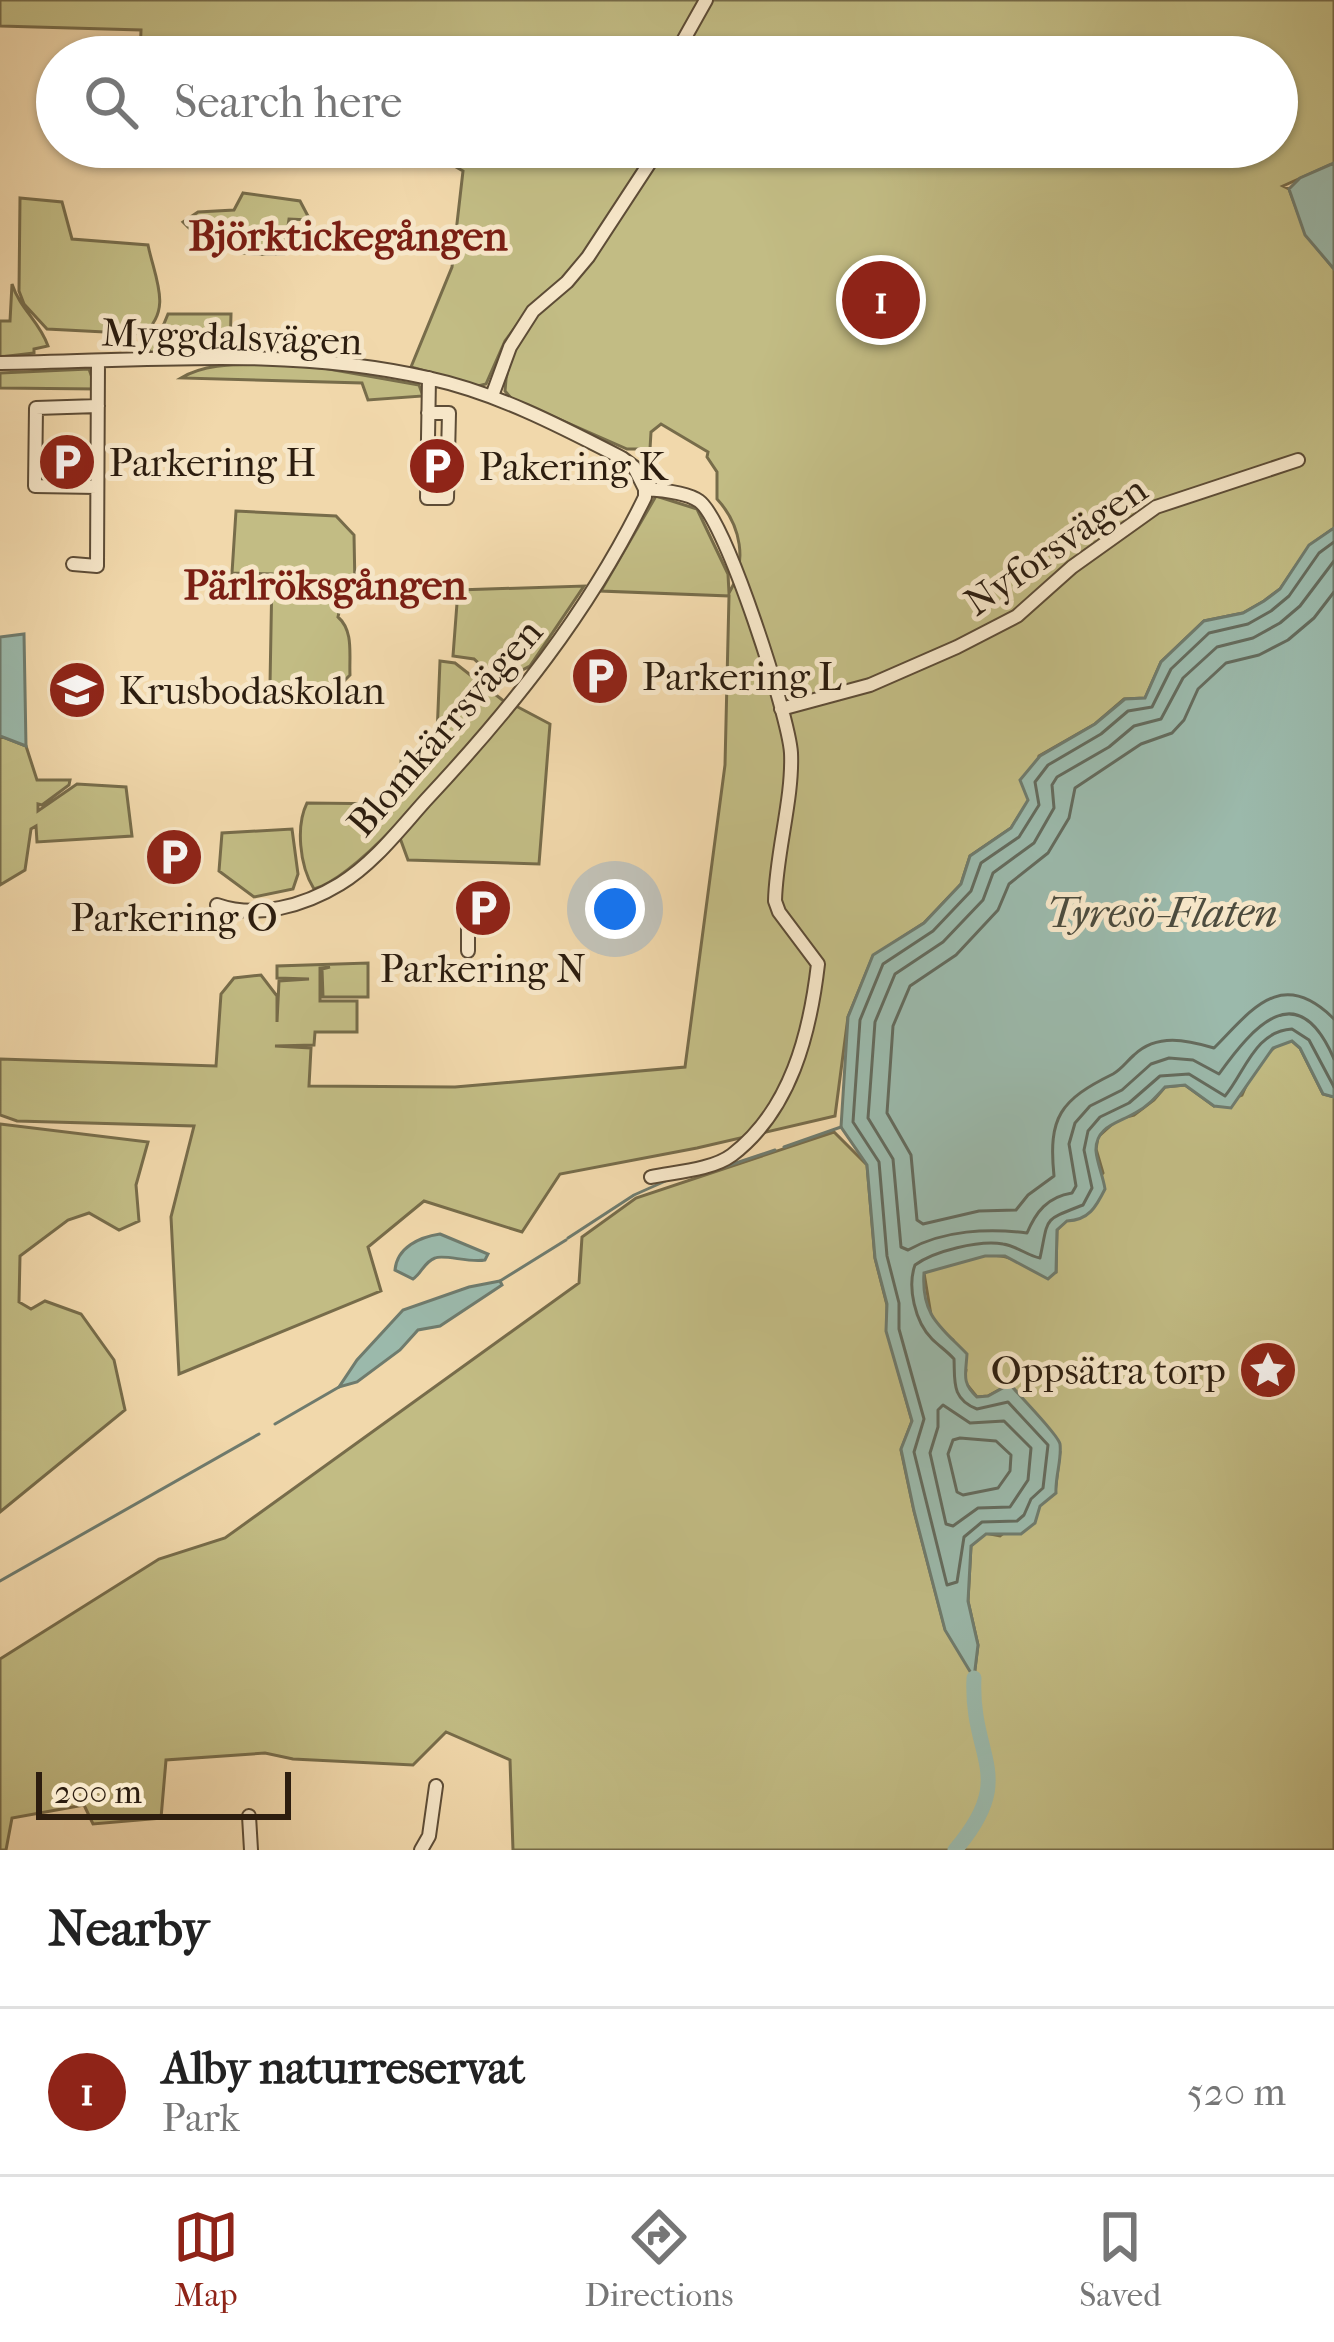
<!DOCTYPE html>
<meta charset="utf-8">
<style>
body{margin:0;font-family:"IM FELL French Canon",serif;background:#f2f2f2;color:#222}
.scale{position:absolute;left:36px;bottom:30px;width:255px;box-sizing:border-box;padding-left:12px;border:6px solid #2c1d0f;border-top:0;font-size:33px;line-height:42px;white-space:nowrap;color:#2c1d0f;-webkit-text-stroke:9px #f6e6c8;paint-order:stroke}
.you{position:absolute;left:615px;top:909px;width:42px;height:42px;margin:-30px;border:9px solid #fff;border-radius:50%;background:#1a73e8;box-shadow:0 0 0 18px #1a73e833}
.badge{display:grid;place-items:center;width:78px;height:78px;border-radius:50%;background:#8f2418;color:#fff;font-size:39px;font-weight:700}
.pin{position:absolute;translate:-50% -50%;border:6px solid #fff;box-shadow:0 3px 12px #0006}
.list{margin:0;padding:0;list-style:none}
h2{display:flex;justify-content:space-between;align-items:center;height:156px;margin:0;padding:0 48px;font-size:51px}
h2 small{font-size:39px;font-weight:400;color:#767676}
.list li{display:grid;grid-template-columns:78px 1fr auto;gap:36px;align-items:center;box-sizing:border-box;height:168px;padding:0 48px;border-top:3px solid #e0e0e0}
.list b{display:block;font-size:45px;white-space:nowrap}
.list p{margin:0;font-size:39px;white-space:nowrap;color:#767676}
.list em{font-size:39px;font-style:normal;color:#767676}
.icon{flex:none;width:66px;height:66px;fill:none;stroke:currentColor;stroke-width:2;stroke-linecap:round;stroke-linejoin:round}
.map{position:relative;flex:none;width:1334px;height:1850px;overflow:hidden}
.search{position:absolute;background:#fff;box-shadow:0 3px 9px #0004;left:36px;right:36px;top:36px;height:132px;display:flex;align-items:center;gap:30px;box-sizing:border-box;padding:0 42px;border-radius:66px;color:#767676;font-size:45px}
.sheet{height:324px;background:#fff}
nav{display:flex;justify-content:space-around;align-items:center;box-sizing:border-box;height:168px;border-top:3px solid #e0e0e0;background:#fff;font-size:33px;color:#767676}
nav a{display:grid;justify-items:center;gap:6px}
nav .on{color:#8f2418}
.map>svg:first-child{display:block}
.green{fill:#c2bc84;stroke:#776c4a;stroke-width:3}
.water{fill:#9bb9ab;stroke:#6f7b6d;stroke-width:3}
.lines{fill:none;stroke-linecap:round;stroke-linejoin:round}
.shore{stroke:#646b5d;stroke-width:3}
.stream{stroke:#6f7b6d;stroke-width:3}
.river{stroke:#9bb9ab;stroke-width:15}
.minor-casing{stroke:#5d4c36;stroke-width:16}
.minor{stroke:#f6e6c8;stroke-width:12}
.labels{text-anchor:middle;stroke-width:10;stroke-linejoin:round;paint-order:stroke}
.street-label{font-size:39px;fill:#2c1d0f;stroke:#f6e6c8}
.poi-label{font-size:39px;fill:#2c1d0f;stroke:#f6e6c8;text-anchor:start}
.neighbourhood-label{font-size:42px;font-weight:bold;fill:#7a1f14;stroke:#f6e6c8}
.water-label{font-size:42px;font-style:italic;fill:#4d4c3e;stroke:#f6e6c8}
</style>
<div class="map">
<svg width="1334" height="1850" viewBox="0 0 1334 1850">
<rect width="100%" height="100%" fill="#f1d8ab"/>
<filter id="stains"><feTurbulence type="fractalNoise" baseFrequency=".00167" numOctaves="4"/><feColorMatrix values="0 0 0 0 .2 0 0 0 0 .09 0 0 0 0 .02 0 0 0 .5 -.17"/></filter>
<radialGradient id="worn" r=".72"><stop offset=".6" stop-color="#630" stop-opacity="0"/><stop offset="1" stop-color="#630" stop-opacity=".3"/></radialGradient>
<path class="green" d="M0 0H1334V163L1283 186 1289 189 1306 235 1334 269V528L1310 545 1280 589 1264 601 1243 613 1204 621 1161 662 1145 698 1124 699 1095 724 1039 756 1029 800 1011 828 970 856 961 884 924 923 873 956 848 1017 835 1116 697 1148 560 1174 522 1232 424 1201 368 1247 381 1291 179 1374 171 1217 194 1126 17 1121 0 1115V1059L216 1066 221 994 234 978 261 975 277 996V1022L279 981 309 979 277 978V966L368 963V997H323L322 969 330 967 320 968V1001H357V1032H315L314 1045 275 1046 311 1048 309 1086 455 1087 685 1067 725 765 729 596 601 591 656 496 697 509 728 574 729 593C748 562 741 525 717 499V472L707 457 708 452 661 424 651 432 650 449H627L511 398 505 391C506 344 541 309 570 275L530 307 505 341 486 384 478 386 411 367 452 267 463 171 421 147H1277V57H140L141 30 0 26Z
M243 193 300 201 310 220 289 219 284 254C242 256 212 253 183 222L198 212 234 210Z
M20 198 62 202 72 239 148 245C155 279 173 310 143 334L47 329 24 304 19 291Z
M12 284C20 309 40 322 48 346L34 349V353L0 357V321H10Z
M168 314H231L230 349 149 352 150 338 163 326Z
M272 364 323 368 419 385 423 396 368 400 362 383 181 378C208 362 241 365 272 364Z
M89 369 96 389 0 388V373Z
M236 511 336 516 354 535 355 588 340 608 338 617C354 631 349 655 350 675L337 688 270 685 272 574 232 573Z
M584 586 530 666 499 682 474 659 453 656 458 590Z
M440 661 455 663 505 702C467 745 363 876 314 889 299 865 296 825 307 803L399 804 401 761 436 760Z
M516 706 550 724 539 864 408 860 400 838Z
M0 736 26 746 37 780H70L69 785 42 805 38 804V811L77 784 126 787 132 836 37 842 36 826 31 829 25 870 0 885Z
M292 829 298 874 293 889 254 897 219 871 222 833Z
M1283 1041H1292L1300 1048 1323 1094 1334 1097V1850H513L510 1760 446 1732 413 1765 293 1759 265 1753 166 1760 161 1818 93 1824 84 1805 12 1818 6 1850H0V1659L159 1559 225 1538 579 1283 582 1237 636 1198 834 1132 867 1165 875 1258 887 1305V1331L912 1421 901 1450 914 1511 945 1629 974 1676 978 1645 968 1601 971 1546 985 1533 1000 1536 1055 1493 1060 1452 1010 1384 988 1396 977 1397 964 1381 966 1370 953 1340 938 1328 931 1315 924 1273C941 1262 980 1253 1001 1256 1024 1259 1027 1275 1056 1272L1057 1230 1103 1173 1096 1149 1098 1137 1118 1119 1134 1115 1154 1100 1165 1087 1185 1085 1214 1106 1242 1095C1250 1075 1264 1053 1283 1041Z
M0 1124 148 1142 136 1185 139 1221 119 1230 89 1213 68 1220 20 1256 19 1302 31 1309 45 1301 81 1314 114 1360 125 1410 0 1512Z"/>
<path class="water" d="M1334 163V269L1305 235 1289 189 1300 178Z
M1334 528V1097L1323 1094 1300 1048 1292 1041 1273 1048 1231 1108 1214 1106 1185 1085 1165 1087C1156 1097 1147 1107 1135 1113 1119 1123 1095 1126 1096 1151 1097 1163 1103 1176 1105 1189 1096 1207 1089 1220 1067 1221L1057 1230 1056 1272 1048 1279 1005 1256H985L924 1273C921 1316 941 1327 967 1354 966 1373 961 1383 977 1397L988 1396 1010 1384C1019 1396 1058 1434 1060 1444 1062 1459 1055 1477 1056 1493L1040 1506 1035 1523 1021 1534H986L971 1546 968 1601 978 1645 974 1678 945 1630 914 1511 901 1449 912 1421 886 1331 887 1304 875 1258 867 1165 841 1127 848 1017 873 955 924 923 961 884 970 856 1011 828 1028 800 1020 780 1040 756 1095 724 1125 699 1145 698 1161 662 1204 621 1243 613 1264 601 1280 589 1309 545Z
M24 634 26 746 0 736V637Z
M440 1234 488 1254 485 1260C469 1263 444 1254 435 1258 424 1262 422 1273 413 1279L395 1270C397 1247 420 1237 440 1234Z
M500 1281 502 1285 440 1326 418 1330 400 1350 357 1382 339 1387 357 1360 403 1310 469 1287Z"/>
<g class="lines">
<path class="shore" d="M1334 542 1319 553 1289 596 1271 611 1248 624 1209 633 1171 669 1152 707 1128 711 1101 734 1048 765 1035 782 1039 805 1019 837 981 863 971 891 933 931 883 964 860 1020 853 1122 879 1162 887 1256 899 1303V1329L924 1419 914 1452 947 1585 957 1582 964 1537 982 1522 1017 1521 1024 1515 1031 1499 1043 1488 1048 1445 1008 1402 977 1409C951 1399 955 1381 954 1359 947 1351 939 1346 932 1339 915 1322 907 1287 915 1265 934 1251 979 1240 1003 1244 1017 1246 1028 1256 1040 1258 1049 1216 1042 1221 1083 1205L1092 1188 1084 1150 1088 1131 1100 1117 1129 1103 1160 1076 1189 1074 1225 1096C1245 1072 1255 1031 1292 1029L1309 1040 1334 1087
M1334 561 1300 606 1280 623 1253 638 1217 647 1183 678 1161 719 1134 726 1109 747 1057 777 1052 785 1054 808 1034 843 993 873 983 900 943 942 895 974 875 1022 868 1118 893 1159 901 1247 908 1250C943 1230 989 1228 1027 1233 1036 1212 1047 1197 1072 1193L1076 1186 1069 1144 1075 1123 1090 1106 1122 1090 1151 1064 1169 1058 1193 1060 1219 1074C1254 1025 1298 975 1334 1059
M1334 592 1314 618 1288 640 1259 655 1226 663 1198 689 1184 720 1172 733 1141 744 1075 788 1069 818 1048 853 1009 884 998 910 956 955 910 986 893 1026 887 1113 911 1155 917 1220 923 1224 979 1211 1016 1210 1028 1195 1054 1176C1048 1117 1060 1100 1113 1074 1122 1069 1127 1061 1134 1055 1157 1033 1187 1040 1214 1048 1251 1011 1281 966 1334 1019
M943 1405 970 1423 1004 1421 1031 1448 1028 1480 1010 1507 978 1508 953 1526 946 1524 930 1453 938 1427V1410Z
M960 1438 996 1441 1011 1455 1010 1471 998 1488 963 1495 957 1492 948 1454 953 1440Z"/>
<path class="stream" d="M784 1147 841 1127
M721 1168 775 1150
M568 1238 634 1195 670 1179
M500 1281 566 1240
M275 1424 339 1387
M0 1581 259 1434"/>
<path class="river" d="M955 1850C1019 1775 970 1759 974 1678"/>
<g class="minor-casing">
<path id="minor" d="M674 57 706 0
M0 363C142 361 289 346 428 378 497 393 560 426 622 458L634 467 645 489
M492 396 510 347 533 311 567 282 588 257 660 147
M428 413H449L447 498H427L429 378
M97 487 35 486 36 408 98 406
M645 489C661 490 686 492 699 501 726 520 789 717 791 753 793 799 776 853 775 901L779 912 818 964C810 1033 791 1110 732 1155 712 1170 675 1172 651 1177
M73 564 97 566 98 362
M781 709 870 685 957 647 1017 616 1072 567 1156 507 1298 460
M217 905C257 919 304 906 340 884 373 864 399 830 425 801 512 708 589 612 645 497V489
M468 951V923
M249 1816 251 1850
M421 1850 429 1836 436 1786"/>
</g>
<use href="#minor" class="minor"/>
</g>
<defs>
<g id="parking-disc" transform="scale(3)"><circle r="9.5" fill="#8f2418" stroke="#f6e6c8"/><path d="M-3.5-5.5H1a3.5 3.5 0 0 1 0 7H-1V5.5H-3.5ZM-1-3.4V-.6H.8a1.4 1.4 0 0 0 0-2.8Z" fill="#fff"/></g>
<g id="school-disc" transform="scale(3)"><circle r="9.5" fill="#8f2418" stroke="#f6e6c8"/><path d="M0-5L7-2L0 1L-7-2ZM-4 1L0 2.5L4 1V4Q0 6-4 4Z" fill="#fff"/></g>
<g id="sight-disc" transform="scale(3)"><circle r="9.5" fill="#8f2418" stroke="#f6e6c8"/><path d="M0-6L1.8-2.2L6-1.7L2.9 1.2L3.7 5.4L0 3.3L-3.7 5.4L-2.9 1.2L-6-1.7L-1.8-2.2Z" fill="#fff"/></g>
</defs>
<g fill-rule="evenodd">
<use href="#parking-disc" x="67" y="462"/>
<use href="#parking-disc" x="437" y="466"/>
<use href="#parking-disc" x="600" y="676"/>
<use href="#school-disc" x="77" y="690"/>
<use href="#parking-disc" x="174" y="857"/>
<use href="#parking-disc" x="483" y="908"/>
<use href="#sight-disc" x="1268" y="1370"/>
</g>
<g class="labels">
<g class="street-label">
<text transform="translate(232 336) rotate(2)" y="14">Myggdalsvägen</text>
<text transform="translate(1055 545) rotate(-35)" y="14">Nyforsvägen</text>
<text transform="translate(444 727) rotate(-49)" y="14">Blomkärrsvägen</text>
</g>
<g class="poi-label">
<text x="109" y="476">Parkering H</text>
<text x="479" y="480">Pakering K</text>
<text x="642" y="690">Parkering L</text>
<text x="119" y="704">Krusbodaskolan</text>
<text x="174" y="931" text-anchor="middle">Parkering O</text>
<text x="483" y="982" text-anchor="middle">Parkering N</text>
<text x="1226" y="1384" text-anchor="end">Oppsätra torp</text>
</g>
<g class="neighbourhood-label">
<text x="348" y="250">Björktickegången</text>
<text x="325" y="599">Pärlröksgången</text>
</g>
<g class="water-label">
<text x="1162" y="927">Tyresö-Flaten</text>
</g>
</g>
<rect width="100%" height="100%" filter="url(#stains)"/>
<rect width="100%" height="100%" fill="url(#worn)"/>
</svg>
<div class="scale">200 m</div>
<div class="you"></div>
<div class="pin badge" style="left:881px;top:300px">1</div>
<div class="search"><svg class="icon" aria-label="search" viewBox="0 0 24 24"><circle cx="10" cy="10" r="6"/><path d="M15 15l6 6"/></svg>Search here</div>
</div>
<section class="sheet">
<h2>Nearby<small></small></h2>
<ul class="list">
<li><span class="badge">1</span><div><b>Alby naturreservat</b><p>Park</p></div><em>520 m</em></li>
</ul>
</section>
<nav>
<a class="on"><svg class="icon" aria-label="map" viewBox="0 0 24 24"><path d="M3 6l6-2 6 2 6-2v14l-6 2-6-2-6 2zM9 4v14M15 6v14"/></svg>Map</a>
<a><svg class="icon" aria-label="directions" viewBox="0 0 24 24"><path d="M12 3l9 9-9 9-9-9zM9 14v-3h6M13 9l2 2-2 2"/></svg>Directions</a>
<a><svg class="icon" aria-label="saved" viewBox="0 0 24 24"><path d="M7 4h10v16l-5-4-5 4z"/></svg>Saved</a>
</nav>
